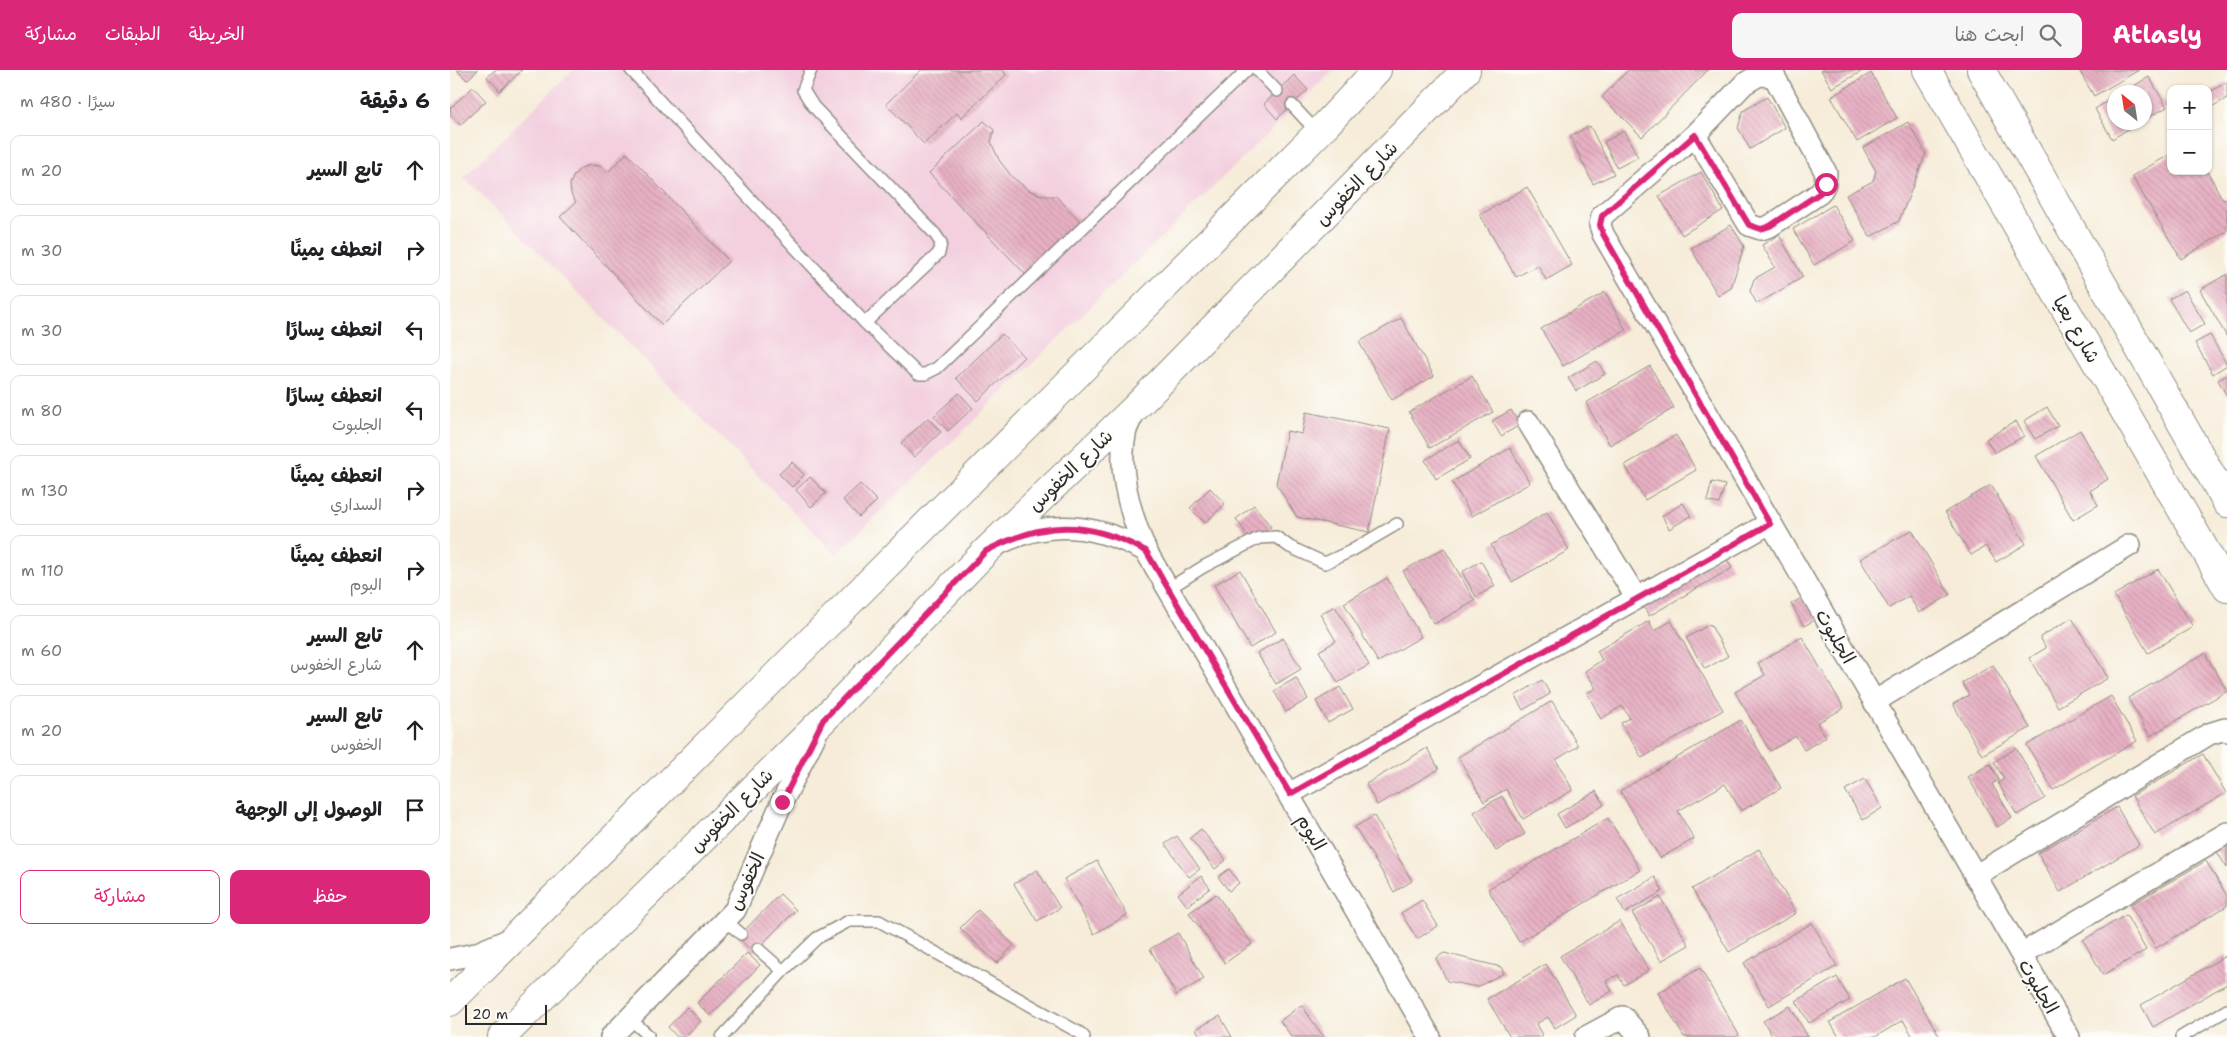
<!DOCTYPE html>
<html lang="ar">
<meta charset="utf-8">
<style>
body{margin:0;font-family:"Shantell Sans","Playpen Sans Arabic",sans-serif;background:#f6f6f6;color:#202124;direction:rtl}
.controls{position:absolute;right:15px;top:15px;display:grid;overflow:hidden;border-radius:10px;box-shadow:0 1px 4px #0004}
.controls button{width:45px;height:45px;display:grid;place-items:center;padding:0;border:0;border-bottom:1px solid #e0e0e0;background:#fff;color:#202124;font:25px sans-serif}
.compass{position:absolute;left:1657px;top:15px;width:45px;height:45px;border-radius:50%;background:#fff;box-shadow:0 1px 4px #0004;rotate:330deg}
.scale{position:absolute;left:15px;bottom:12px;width:82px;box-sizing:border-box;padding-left:5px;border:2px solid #2b2b2b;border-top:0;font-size:14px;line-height:18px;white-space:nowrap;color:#2b2b2b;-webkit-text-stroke:4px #fdfcf7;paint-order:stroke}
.stop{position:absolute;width:15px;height:15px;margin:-11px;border:4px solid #db2777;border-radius:50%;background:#fff}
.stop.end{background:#db2777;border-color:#fff;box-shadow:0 1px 5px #0008}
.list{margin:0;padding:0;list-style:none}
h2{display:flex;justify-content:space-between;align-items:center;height:65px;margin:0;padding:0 20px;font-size:21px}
h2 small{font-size:16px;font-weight:400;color:#757577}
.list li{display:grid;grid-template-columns:32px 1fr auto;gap:15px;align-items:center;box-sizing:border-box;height:70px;margin:0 10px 10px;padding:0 10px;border:1px solid #e0e0e0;border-radius:10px}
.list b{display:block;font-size:19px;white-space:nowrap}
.list p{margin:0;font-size:16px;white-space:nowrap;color:#757577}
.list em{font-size:16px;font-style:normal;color:#757577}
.actions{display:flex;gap:10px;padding:15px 20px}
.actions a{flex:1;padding:11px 0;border:1px solid #db2777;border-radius:10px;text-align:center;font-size:18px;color:#db2777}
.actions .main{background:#db2777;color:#fff}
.icon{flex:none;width:28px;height:28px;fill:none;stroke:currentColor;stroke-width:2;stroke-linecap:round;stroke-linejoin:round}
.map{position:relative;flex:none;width:1777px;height:967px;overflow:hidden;direction:ltr}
header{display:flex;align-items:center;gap:30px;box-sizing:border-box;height:70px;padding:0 25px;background:#db2777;color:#fff}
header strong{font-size:24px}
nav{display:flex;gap:28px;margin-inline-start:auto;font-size:18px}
.search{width:350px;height:45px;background:#f6f6f6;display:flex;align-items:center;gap:12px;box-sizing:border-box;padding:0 18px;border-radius:10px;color:#757577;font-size:19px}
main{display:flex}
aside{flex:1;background:#fff}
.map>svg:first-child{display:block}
.built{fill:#f3cfdf}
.building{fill:url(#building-back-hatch)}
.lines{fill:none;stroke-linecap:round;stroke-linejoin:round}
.lane-casing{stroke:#908c82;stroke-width:14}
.street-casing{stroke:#908c82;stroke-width:24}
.secondary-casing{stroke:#908c82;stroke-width:30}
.lane{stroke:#fff;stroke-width:11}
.street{stroke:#fff;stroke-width:21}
.secondary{stroke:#fff;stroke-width:28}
.route{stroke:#db2777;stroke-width:6}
.labels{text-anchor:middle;stroke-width:4;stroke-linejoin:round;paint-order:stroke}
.street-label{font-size:19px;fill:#2b2b2b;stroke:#fdfcf7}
</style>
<header>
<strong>Atlasly</strong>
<div class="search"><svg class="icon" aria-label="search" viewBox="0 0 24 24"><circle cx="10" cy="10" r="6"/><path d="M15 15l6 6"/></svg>ابحث هنا</div>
<nav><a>الخريطة</a><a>الطبقات</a><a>مشاركة</a></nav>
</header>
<main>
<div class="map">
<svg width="1777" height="967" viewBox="0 0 1777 967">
<defs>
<pattern id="building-back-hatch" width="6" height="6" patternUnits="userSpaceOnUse" patternTransform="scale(1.25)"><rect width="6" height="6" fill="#e7b1c3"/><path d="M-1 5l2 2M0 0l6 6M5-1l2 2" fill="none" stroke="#c698a8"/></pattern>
</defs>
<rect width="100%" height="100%" fill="#fdfcf7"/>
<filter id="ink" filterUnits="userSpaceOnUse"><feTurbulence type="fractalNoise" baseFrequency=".02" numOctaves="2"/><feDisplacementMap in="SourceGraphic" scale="10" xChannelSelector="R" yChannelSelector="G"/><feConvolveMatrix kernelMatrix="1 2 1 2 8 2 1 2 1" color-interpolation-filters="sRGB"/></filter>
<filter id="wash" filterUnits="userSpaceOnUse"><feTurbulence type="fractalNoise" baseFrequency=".0096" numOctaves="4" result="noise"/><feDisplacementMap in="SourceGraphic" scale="20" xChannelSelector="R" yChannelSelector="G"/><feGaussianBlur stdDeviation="1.12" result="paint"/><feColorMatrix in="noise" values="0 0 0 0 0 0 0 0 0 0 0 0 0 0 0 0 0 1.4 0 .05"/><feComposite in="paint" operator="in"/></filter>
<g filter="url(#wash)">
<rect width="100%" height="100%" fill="#f6ecd9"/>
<path class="built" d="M123 0H883L386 485 14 107Z"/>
<g id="blocks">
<path class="building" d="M7 0H28L17 10Z
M45 0H72L50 21 37 7Z
M471 0H553L556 5 511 48 507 43 474 74 436 34Z
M1178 0H1258L1192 67 1152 27Z
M1371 0H1414L1382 18Z
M1629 0H1689L1644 26Z
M1421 3 1447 48 1407 72 1381 27Z
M844 5 858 20 827 49 814 34Z
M1699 7 1717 37 1694 50V22H1673Z
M1777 12V28L1758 39V23Z
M23 17 36 31 10 55 0 44V38Z
M1317 27 1335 58 1300 79 1288 58 1293 41Z
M1664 27V52H1690L1662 69 1645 39Z
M534 51 544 60 541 72 549 90 562 107 579 120 593 126H606L633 154 577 206 479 103Z
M1458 52 1476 83 1449 151 1420 167 1396 125 1423 111 1426 101 1413 78Z
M1140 56 1164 104 1143 114 1120 66Z
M1174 61 1188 87 1167 98 1154 72Z
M177 83 279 191 212 255 110 147 126 132 121 124 120 114 124 105 131 98 140 95 150 96 158 102Z
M1721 84V101H1757L1773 130 1777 129V161L1731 189 1682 106Z
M1251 102 1273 140 1232 165 1209 126Z
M1077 117 1122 195 1096 210 1088 195 1066 207 1030 145Z
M1383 135 1405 171 1364 195 1343 159Z
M1281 155 1294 176 1281 218 1268 226 1241 178Z
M1329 165 1353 207 1307 234 1300 221 1304 209 1325 197 1312 175Z
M1777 204V267L1750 220Z
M1735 220 1755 254 1739 263 1719 229Z
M1155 222 1176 260 1113 296 1091 259Z
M951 248 984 306 942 330 909 272Z
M552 264 574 287 528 331 506 308Z
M1760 265 1777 295 1763 304 1745 273Z
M1147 291 1155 304 1126 321 1118 308Z
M1200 296 1224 338 1160 375 1136 333Z
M1777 305V326L1768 310Z
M1022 306 1043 342 980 378 959 342Z
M509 323 523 338 498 361 484 346Z
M1597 337 1608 356 1585 369 1574 351Z
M1061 340 1070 355 1051 366 1042 351Z
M856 342 940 359 919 462 847 447 826 414 837 361 852 364Z
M478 348 491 362 464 387 451 373Z
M1566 351 1574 366 1544 383 1536 369Z
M1630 360 1658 409 1640 421 1648 435 1623 450 1586 386Z
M1226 365 1246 400 1195 430 1175 395Z
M1009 370 1020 389 986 409 975 390Z
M1060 378 1080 413 1022 446 1002 412Z
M342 392 354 405 342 417 329 404Z
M360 407 376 423 361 437 346 420Z
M1262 412 1275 415 1269 434 1257 431Z
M410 414 427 431 409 447 393 430Z
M1541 415 1576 474 1546 492 1536 476 1521 485 1495 442Z
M760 418 775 434 755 453 740 438Z
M1233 433 1241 446 1219 459 1212 446Z
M804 435 821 457 802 471 786 449Z
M1097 442 1119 480 1062 512 1041 475Z
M1462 460 1500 525 1469 543 1459 526 1439 538 1410 489Z
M994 478 1025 531 984 554 953 501Z
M1274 484 1282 498 1199 546 1191 532Z
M1031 491 1045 516 1026 527 1012 502Z
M1708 499 1743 557 1698 583 1664 525Z
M790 500 826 562 800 578 764 515Z
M937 508 971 567 928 592 894 533Z
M1355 526 1368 548 1354 556 1341 534Z
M885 536 919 595 888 613 869 581 886 571 870 544Z
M1622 548 1658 608 1608 637 1579 588 1596 578 1590 567Z
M1199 551 1204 561 1221 551 1273 640 1192 688 1171 653 1180 648 1172 636 1151 649 1137 623 1146 618 1135 601 1152 590 1147 581Z
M1260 554 1278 586 1255 599 1236 568Z
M1352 567 1394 638 1367 653 1376 667 1354 680 1346 666 1320 681 1285 622 1315 605 1308 593Z
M833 568 851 599 826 614 807 583Z
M1755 583 1777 621 1700 666 1678 628Z
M1543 595 1580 658 1532 685 1503 634 1519 625 1512 613Z
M846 608 858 629 836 642 824 621Z
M1092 610 1100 624 1073 640 1065 626Z
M890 617 903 639 878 653 866 631Z
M1661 626 1687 671 1603 720 1577 675Z
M1102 631 1128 676 1106 690 1123 720 1073 749 1056 719 1034 732 1008 687Z
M1291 650 1331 718 1291 741 1275 714 1228 741 1244 769 1210 788 1170 721Z
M977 678 989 699 927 735 916 714Z
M1566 678 1595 728 1567 745 1548 713 1554 709 1544 692Z
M1753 684 1776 723 1705 765 1682 726Z
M1540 694 1549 710 1542 714 1562 748 1547 757 1518 707Z
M1415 709 1432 738 1413 750 1395 720Z
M1146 721 1154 735 1115 758 1107 744Z
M1052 726 1075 764 1046 781 1024 742Z
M1667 737 1689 775 1610 822 1588 783Z
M924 746 962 811 944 822 905 757Z
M1158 748 1190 800 1069 872 1038 819Z
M751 759 776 790 765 799 740 768Z
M727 766 750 799 739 807 715 774Z
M1777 774V798L1766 780Z
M1309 779 1346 843 1279 882 1242 819Z
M647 791 677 845 644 864 614 809Z
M1756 791 1777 826V836L1706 878 1680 835Z
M779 799 789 813 779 821 768 807Z
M587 800 610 838 587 851 564 814Z
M751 806 760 818 737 836 728 824Z
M1205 807 1213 821 1175 843 1167 829Z
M330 824 346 840 303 883 288 867Z
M766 824 802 874 775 893 739 843Z
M1210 827 1239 875 1211 891 1182 843Z
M972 830 988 856 967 869 951 843Z
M528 840 564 875 547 893 510 858Z
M1676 845 1696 880 1653 905 1633 870Z
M1170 851 1199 900 1174 915 1168 905 1156 911 1162 921 1139 935 1110 886Z
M1362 853 1387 896 1319 936 1294 893Z
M728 863 754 909 726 925 700 879Z
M297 883 310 895 260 946 247 933Z
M994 883 1051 897 1054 903 1027 917 997 911 986 888Z
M1777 885V914L1703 957 1691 935Z
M1096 894 1126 945 1105 958 1098 947 1086 954 1092 965 1089 967H1060L1037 929Z
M1250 898 1289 965 1286 967H1234L1208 923Z
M1387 907 1400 930 1359 953 1346 931Z
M1455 908 1490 967H1463L1453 950 1425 967H1389L1380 952Z
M851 935 874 967H842L830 951Z
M1340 936 1358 967H1323L1313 951Z
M237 937 251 951 234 967H227L218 957Z
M770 946 782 967H751L746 959Z"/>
</g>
</g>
<g filter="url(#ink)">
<use href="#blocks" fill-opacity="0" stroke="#908c82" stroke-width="1"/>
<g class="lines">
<g class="lane-casing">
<path id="lane" d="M181 0 415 253 468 304H475L487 298 797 0
M361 0 353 20 363 36 485 164 491 173 489 183 415 253
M807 0 827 21
M842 35 868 63
M718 519 753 497 809 468 826 467 840 477 875 493 901 481 947 454
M276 851 291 864
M308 879 333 901 367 868 399 851H429L630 963 634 967
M179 948 198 965
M272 967 333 901
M1731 967 1777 940"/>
</g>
<g class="street-casing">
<path id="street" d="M1245 65 1299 155 1311 159 1320 156 1370 123 1375 114 1376 103 1324 6 1309 5 1294 14 1245 65 1152 146 1150 155 1153 164 1619 967
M685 340C682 348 676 356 675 365 667 403 681 446 696 481L980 967
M1078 352 1186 527
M546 475C599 448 646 454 696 481
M1424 632 1680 475
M839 724 1320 453
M1525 806 1759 664 1775 659 1777 661
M1571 884 1777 763
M0 889 25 884 58 870
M161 967 285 840 332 732 366 664
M1136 967 1173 947 1190 967"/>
</g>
<g class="secondary-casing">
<path id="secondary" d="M1477 0 1777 518
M1531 0 1777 433
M0 932 868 63 927 0
M52 967 373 650 536 481 686 337 1016 0"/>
</g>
<use href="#lane" class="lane"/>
<use href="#street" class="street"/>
<use href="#secondary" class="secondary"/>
</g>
</g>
<g class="lines" filter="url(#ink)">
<path class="route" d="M332 732 373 650 536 481C595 450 637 450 696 481L840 724 1320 454 1153 164 1150 155 1152 146 1245 65 1299 155 1311 159 1320 156 1370 123 1376 114"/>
</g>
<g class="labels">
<g class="street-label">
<text transform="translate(906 113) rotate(-46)" y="7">شارع الخفوس</text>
<text transform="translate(1627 259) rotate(60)" y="7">شارع بعيا</text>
<text transform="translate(620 400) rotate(-44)" y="7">شارع الخفوس</text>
<text transform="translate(1386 566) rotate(60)" y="7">الجلبوت</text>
<text transform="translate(281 740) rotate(-45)" y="7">شارع الخفوس</text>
<text transform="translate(862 762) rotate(60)" y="7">البوم</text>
<text transform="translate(296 811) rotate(-65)" y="7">الخفوس</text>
<text transform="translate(1589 916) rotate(60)" y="7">الجلبوت</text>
</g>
</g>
</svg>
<div class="controls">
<button>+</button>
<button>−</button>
</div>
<svg class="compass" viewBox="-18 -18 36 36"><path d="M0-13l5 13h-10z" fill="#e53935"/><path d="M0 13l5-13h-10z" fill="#757577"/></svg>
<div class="scale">20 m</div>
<div class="stop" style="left:1376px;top:114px"></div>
<div class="stop end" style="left:332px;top:732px"></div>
</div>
<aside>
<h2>6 دقيقة<small>سيرًا · 480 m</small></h2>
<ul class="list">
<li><svg class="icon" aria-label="ahead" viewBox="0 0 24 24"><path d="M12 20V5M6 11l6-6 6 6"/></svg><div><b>تابع السير</b></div><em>20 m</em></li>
<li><svg class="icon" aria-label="right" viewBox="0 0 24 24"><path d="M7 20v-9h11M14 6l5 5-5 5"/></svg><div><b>انعطف يمينًا</b></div><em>30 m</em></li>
<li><svg class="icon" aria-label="left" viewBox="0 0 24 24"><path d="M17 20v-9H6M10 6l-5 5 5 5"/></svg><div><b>انعطف يسارًا</b></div><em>30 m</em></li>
<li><svg class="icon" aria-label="left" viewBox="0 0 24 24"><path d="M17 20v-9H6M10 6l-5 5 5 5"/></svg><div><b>انعطف يسارًا</b><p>الجلبوت</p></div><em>80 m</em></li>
<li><svg class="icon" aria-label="right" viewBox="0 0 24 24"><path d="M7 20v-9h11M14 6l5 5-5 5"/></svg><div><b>انعطف يمينًا</b><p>السداري</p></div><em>130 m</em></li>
<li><svg class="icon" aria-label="right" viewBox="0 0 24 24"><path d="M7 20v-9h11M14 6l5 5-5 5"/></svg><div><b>انعطف يمينًا</b><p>البوم</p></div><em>110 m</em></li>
<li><svg class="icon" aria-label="ahead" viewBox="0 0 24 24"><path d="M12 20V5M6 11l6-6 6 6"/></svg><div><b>تابع السير</b><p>شارع الخفوس</p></div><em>60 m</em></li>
<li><svg class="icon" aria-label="ahead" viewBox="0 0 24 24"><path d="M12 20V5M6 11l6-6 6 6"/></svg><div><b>تابع السير</b><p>الخفوس</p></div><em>20 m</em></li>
<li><svg class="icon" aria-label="arrive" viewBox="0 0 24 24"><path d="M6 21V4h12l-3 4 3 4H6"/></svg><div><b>الوصول إلى الوجهة</b></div></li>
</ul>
<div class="actions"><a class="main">حفظ</a><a>مشاركة</a></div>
</aside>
</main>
